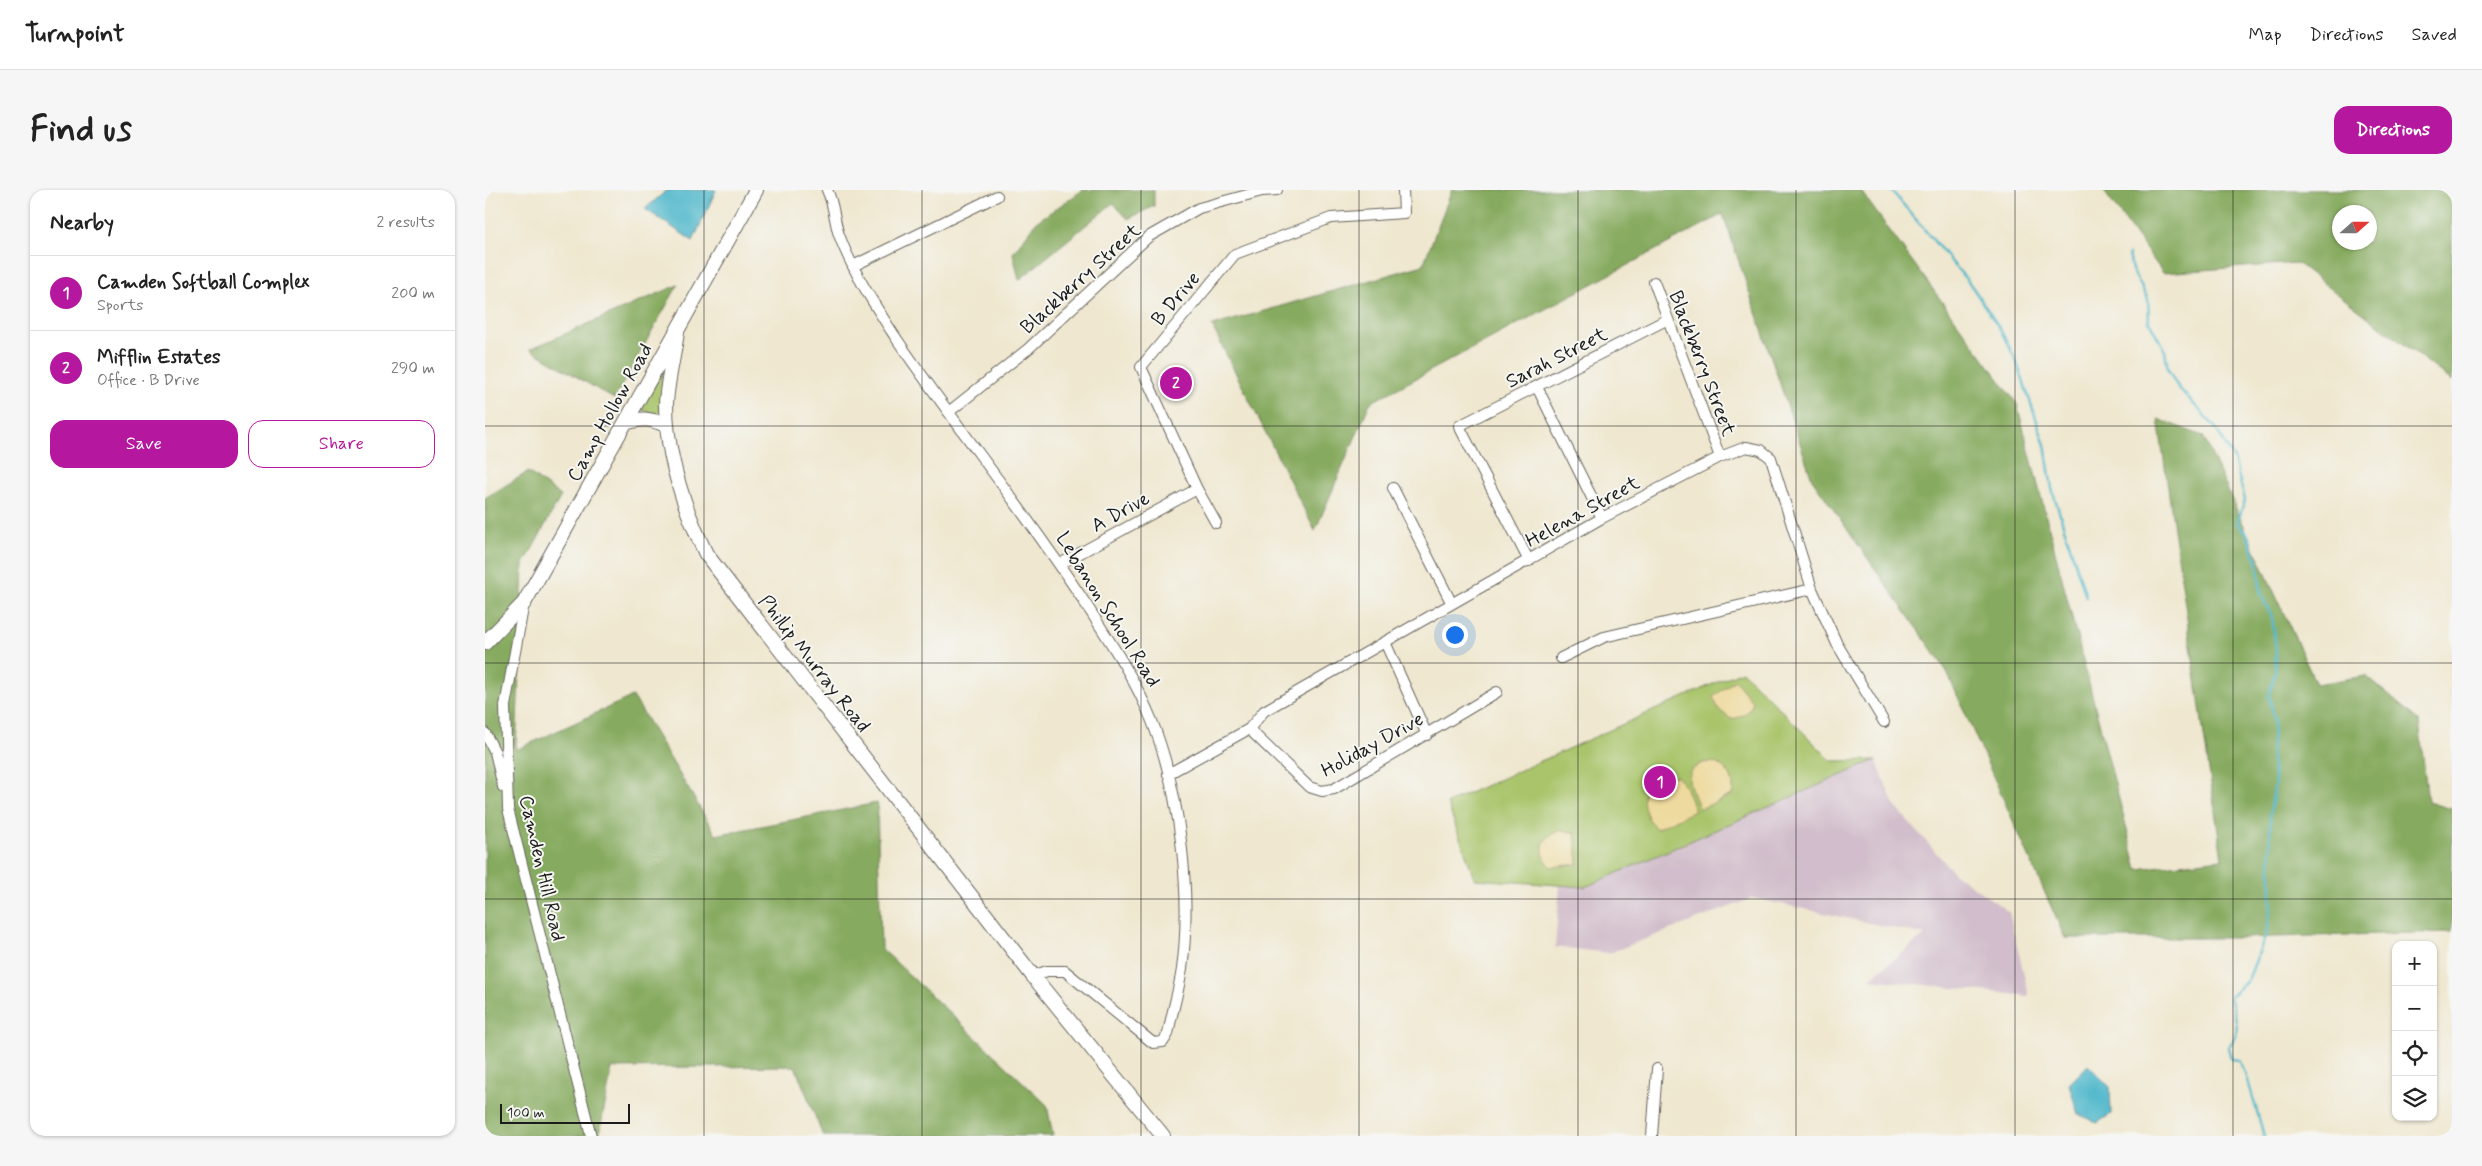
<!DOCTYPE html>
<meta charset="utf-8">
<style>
body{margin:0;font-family:Mynerve,sans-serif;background:#f6f6f6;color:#222}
.controls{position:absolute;right:15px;bottom:15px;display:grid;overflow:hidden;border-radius:10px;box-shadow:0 1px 4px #0004}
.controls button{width:45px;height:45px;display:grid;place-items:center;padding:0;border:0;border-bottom:1px solid #e0e0e0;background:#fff;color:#222;font:25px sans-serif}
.compass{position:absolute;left:1847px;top:15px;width:45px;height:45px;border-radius:50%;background:#fff;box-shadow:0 1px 4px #0004;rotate:69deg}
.scale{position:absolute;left:15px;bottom:12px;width:130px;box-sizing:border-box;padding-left:5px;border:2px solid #1c1c1c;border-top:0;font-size:14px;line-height:18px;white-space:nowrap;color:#1c1c1c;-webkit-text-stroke:4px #f6f6f2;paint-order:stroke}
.you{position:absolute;left:969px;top:444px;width:18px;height:18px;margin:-12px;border:4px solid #fff;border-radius:50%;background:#1a73e8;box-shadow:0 0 0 8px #1a73e833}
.badge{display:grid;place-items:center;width:32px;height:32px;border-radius:50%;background:#b5179e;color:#fff;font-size:16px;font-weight:700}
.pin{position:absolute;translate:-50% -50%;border:2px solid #fff;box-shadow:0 1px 5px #0006}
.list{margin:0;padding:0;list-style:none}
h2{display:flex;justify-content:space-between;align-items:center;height:65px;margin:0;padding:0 20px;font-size:21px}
h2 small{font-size:16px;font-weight:400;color:#767676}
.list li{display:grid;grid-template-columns:32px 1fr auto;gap:15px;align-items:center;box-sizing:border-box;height:75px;padding:0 20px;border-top:1px solid #e0e0e0}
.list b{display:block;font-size:19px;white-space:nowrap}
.list p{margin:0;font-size:16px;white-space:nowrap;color:#767676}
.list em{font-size:16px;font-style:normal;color:#767676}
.actions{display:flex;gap:10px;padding:15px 20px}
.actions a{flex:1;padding:11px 0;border:1px solid #b5179e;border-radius:15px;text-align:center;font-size:18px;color:#b5179e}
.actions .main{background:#b5179e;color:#fff}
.icon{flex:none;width:28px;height:28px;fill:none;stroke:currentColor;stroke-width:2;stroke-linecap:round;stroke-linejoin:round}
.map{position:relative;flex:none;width:1967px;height:946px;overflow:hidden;border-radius:15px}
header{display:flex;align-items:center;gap:30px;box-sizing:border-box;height:70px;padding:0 25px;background:#fff;border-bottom:1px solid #e0e0e0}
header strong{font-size:24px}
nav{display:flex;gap:28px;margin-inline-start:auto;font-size:18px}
.intro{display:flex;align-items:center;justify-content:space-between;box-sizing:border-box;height:120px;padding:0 30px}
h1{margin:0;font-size:35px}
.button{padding:12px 22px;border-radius:15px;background:#b5179e;color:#fff;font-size:18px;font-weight:700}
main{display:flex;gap:30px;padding:0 30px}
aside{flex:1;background:#fff;border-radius:15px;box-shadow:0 1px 4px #0004}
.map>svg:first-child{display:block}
.industrial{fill:#d1bdcb}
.green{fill:#a9c46b;stroke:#627044}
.forest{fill:#86aa5f;stroke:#51633e;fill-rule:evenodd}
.sand{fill:#eeda9e;stroke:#857b5d}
.water{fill:#4cb6ca;stroke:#346973}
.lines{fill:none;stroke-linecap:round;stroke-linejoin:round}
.stream{stroke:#4cb6ca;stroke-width:2.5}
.street-casing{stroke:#66635b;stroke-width:12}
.secondary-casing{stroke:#66635b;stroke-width:16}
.street{stroke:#fff;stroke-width:10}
.secondary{stroke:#fff;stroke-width:14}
.grid{fill:none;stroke:#1c1c1c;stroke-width:1;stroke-opacity:0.55}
.labels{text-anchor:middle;stroke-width:4;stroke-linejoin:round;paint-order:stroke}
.street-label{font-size:20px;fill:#1c1c1c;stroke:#f6f6f2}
</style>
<header>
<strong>Turnpoint</strong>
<nav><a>Map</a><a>Directions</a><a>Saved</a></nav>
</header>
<div class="intro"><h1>Find us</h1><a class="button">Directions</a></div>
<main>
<aside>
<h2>Nearby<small>2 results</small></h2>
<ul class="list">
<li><span class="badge">1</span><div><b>Camden Softball Complex</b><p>Sports</p></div><em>200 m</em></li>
<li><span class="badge">2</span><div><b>Mifflin Estates</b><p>Office · B Drive</p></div><em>290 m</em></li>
</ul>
<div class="actions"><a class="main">Save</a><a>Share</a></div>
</aside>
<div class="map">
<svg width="1967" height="946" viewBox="0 0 1967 946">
<rect width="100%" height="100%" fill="#f6f6f2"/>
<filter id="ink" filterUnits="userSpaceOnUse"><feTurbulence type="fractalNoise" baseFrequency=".02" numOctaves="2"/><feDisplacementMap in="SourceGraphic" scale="10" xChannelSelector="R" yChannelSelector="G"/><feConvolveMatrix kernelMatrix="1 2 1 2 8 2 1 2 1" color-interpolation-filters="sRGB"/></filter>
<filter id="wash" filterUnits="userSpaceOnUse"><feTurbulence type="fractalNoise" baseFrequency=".0096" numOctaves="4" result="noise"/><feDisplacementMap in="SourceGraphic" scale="20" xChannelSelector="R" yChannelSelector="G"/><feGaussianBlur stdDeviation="1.12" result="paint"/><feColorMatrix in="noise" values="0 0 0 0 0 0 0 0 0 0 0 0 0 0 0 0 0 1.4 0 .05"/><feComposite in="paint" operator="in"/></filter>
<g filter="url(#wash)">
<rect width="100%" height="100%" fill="#efe7cf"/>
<path class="industrial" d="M1391 570 1409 615 1469 683 1524 722 1544 806 1384 789 1440 745 1268 708 1124 763 1070 757 1075 695 1100 697Z"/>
<path class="green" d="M176 184 178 185 176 221 172 224 159 221 157 218Z
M1257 481 1347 571 1391 570 1100 697 990 689 962 613Z"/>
<path class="forest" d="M598 0H669V16L643 29 628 13 534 90 528 63 551 32Z
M967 0H1375L1532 214 1652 679 1737 669 1673 229 1718 246 1831 494 1881 486 1934 531 1943 612 1967 619V742L1756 748H1580L1461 480 1327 289 1238 24 885 213 830 341 727 136 938 75Z
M1618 0H1967V191L1812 73 1678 83ZM1884 22V52H1854V22Z
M193 95 129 209 45 159Z
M43 282 76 306 38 376 31 560 148 506 231 645 392 613 396 758 562 915 568 946H338L310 876 127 878 114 946H0V308Z"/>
<path class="sand" d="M1250 490 1268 513C1263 523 1258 527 1246 529L1234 520 1228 507Z
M1226 572C1242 575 1251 589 1247 605L1215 619 1204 593 1205 581 1217 573Z
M1191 586 1200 596 1210 621 1171 639C1149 613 1156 588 1191 586Z
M1078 640 1090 643 1093 674 1066 677C1051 660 1057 645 1078 640Z"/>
<path class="water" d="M182 0H231L208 51 160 19Z
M1603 875 1625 897 1626 924 1612 933 1593 924 1584 894Z"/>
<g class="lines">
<path class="stream" d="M1406 0 1486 95 1515 139 1531 170 1560 255 1567 299 1601 407
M1644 64 1647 80 1663 109 1664 131 1680 161 1683 180 1693 197 1730 237 1749 269 1760 310 1752 333 1761 342 1772 371 1776 404 1787 427 1791 459 1790 482 1784 506 1789 528 1786 564 1790 592 1785 623 1786 715 1782 742 1763 790 1745 807C1750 825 1758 843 1743 857L1746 869 1754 870 1762 887 1779 946"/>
</g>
</g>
<g filter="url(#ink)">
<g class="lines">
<g class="street-casing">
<path id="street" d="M342 0C349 14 349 30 354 45 367 80 389 114 409 145 471 237 542 323 602 416 626 453 650 489 667 531 695 602 707 703 697 779 694 800 687 822 683 844L678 852 668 853 580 781H562L548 786
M368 76 512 6
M1169 92 1235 267
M1052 197 1117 328
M465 221 543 159 663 47 714 18 777 1 792 0
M908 298 966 412
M731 333 712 299 656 177 750 64 846 28 919 23 918 0
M1044 371 974 236 1183 129
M575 374 712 299
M39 413 20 516 23 619 106 946
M900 452 942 545
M1076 468 1119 447 1327 399
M764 539 824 597 837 601 849 599 1012 502
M0 543 10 562 18 597
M683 584 764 539 779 521 1117 328 1235 267 1261 257 1276 260 1286 268 1327 399 1352 454 1399 532
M1167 946 1172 879"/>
</g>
<g class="secondary-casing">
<path id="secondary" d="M192 142C189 166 182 191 181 214 181 267 199 318 221 364L548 786 678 946
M140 233C157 228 166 228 182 236
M0 453 39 413 271 0"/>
</g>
<use href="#street" class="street"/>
<use href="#secondary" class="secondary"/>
</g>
</g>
<path class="grid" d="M219 0V946M437 0V946M656 0V946M874 0V946M1093 0V946M1311 0V946M1530 0V946M1748 0V946M0 236H1967M0 473H1967M0 709H1967"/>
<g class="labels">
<g class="street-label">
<text transform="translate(595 88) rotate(-42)" y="7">Blackberry Street</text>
<text transform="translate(690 108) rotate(-50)" y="7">B Drive</text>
<text transform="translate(1071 167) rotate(-27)" y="7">Sarah Street</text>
<text transform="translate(1218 173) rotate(69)" y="7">Blackberry Street</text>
<text transform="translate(124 222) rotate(-61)" y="7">Camp Hollow Road</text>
<text transform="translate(635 321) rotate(-29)" y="7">A Drive</text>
<text transform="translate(1097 321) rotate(-29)" y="7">Helena Street</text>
<text transform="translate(624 419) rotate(58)" y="7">Lebanon School Road</text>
<text transform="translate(330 473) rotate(52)" y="7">Phillip Murray Road</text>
<text transform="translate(887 554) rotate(-29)" y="7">Holiday Drive</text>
<text transform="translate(58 678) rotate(77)" y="7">Camden Hill Road</text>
</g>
</g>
</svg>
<div class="controls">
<button>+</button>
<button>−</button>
<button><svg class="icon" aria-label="locate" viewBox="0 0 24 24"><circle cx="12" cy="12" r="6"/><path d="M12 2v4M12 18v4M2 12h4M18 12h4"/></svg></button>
<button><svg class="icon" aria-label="layers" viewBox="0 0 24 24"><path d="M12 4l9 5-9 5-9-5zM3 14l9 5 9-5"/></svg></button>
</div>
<svg class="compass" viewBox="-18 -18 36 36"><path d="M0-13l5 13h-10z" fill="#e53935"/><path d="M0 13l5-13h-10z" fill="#767676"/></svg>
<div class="scale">100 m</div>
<div class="you"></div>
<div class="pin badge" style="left:1175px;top:592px">1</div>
<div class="pin badge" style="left:691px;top:193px">2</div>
</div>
</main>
